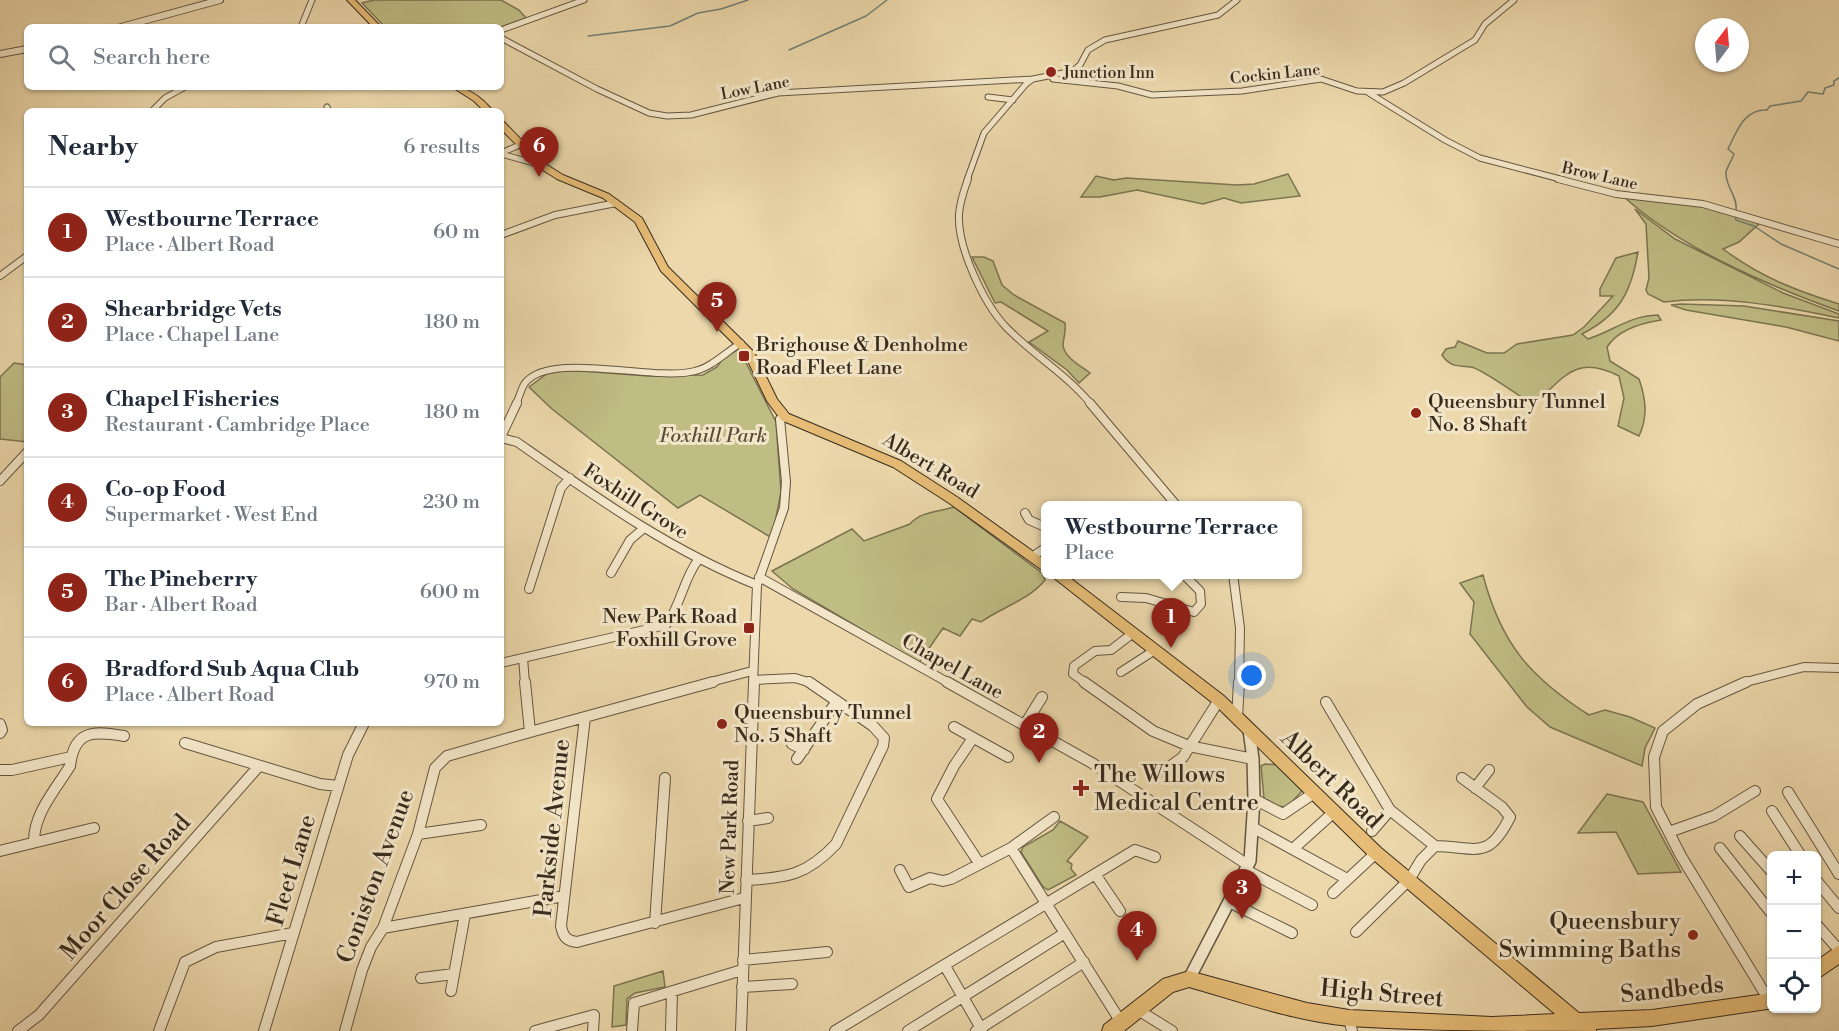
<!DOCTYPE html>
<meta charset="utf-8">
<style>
body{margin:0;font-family:"Libre Bodoni",serif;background:#f2f2f3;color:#1f2937}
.controls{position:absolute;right:18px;bottom:18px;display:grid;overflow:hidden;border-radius:9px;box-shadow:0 2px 4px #0004}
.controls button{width:54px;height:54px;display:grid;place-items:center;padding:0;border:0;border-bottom:2px solid #e0e1e3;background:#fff;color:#1f2937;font:30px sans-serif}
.compass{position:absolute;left:1695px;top:18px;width:54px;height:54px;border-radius:50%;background:#fff;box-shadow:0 2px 4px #0004;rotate:16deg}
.you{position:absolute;left:1252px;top:676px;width:21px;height:21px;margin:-15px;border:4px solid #fff;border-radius:50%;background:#1a73e8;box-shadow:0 0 0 9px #1a73e833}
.badge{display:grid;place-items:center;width:39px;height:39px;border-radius:50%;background:#8f2418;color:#fff;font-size:20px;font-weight:700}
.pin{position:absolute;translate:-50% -50px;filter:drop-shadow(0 2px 3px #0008)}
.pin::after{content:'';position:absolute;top:32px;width:21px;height:18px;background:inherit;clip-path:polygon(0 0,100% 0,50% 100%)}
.popup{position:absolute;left:1041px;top:501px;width:261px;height:78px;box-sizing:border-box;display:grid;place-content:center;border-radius:9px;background:#fff;filter:drop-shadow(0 2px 4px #0005);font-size:20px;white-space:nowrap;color:#747a83}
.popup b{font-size:22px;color:#1f2937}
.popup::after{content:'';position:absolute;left:50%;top:100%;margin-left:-12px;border:12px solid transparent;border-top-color:#fff}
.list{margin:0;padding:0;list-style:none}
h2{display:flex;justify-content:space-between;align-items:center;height:78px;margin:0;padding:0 24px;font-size:26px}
h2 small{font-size:20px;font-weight:400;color:#747a83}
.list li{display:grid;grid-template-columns:39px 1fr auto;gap:18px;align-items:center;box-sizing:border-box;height:90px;padding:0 24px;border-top:2px solid #e0e1e3}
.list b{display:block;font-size:22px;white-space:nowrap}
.list p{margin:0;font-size:20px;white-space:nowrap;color:#747a83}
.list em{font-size:20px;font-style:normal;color:#747a83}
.icon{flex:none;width:33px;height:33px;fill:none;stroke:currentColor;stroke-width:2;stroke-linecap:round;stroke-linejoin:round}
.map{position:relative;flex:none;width:1839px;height:1031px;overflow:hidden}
.search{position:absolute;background:#fff;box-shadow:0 2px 4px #0004;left:24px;top:24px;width:480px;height:66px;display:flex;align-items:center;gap:15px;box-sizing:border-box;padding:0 21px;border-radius:9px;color:#747a83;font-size:22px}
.panel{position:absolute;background:#fff;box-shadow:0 2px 4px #0004;left:24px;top:108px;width:480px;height:618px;border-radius:9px}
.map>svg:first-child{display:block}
.green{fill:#bfbc84;stroke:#7b7451;stroke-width:1.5}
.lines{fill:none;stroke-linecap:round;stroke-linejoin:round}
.stream{stroke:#728075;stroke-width:1.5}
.minor-far3-casing{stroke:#645641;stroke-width:7}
.minor-far2-casing{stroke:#645641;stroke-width:8}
.minor-far1-casing{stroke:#645641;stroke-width:10}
.minor-casing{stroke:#645641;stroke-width:12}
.tertiary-far1-casing{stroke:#645641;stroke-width:8}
.tertiary-casing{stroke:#645641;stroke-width:14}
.primary-casing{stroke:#372b1e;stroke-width:2}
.minor-far3{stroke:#f3e6c8;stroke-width:5}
.minor-far2{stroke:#f3e6c8;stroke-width:6}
.minor-far1{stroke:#f3e6c8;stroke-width:8}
.minor{stroke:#f3e6c8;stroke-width:10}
.tertiary-far1{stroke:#f3e6c8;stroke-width:6}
.tertiary{stroke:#f3e6c8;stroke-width:11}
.primary{fill:#e6bc76;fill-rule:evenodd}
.poi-dot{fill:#8f2418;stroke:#f3e6c8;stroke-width:2}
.labels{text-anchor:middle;stroke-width:6;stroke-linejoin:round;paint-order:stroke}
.far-poi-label{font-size:16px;fill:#372b1e;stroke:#f3e6c8;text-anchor:start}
.far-street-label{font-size:16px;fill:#372b1e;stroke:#f3e6c8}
.poi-label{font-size:20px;fill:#372b1e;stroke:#f3e6c8;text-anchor:start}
.park-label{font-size:20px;font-style:italic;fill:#594f38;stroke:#f3e6c8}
.street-label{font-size:20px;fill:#372b1e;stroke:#f3e6c8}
.near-poi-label{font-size:24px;fill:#372b1e;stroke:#f3e6c8;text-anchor:start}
.near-street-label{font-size:24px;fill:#372b1e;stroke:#f3e6c8}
</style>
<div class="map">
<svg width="1839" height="1031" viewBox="0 0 1839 1031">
<rect width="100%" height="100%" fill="#ecd8ab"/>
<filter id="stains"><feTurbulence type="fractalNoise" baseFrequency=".00333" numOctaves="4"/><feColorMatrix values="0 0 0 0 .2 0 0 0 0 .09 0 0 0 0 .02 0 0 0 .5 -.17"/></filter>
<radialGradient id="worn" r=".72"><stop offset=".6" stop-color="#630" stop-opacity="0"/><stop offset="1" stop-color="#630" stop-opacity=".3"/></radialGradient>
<path class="green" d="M374 0H501L519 10 526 18 501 27H385L362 3Z
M1288 174 1300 196 1241 203 1224 198 1203 204 1137 190 1100 197H1081L1096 176 1114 180 1126 178 1237 185 1254 184Z
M1624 197 1697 205 1761 222 1739 242 1723 249C1761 277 1794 290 1839 304V311C1767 285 1682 249 1624 197Z
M1635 209 1675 239 1783 293 1839 314V318C1782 306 1722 295 1664 302L1648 294 1646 290 1649 278 1646 224Z
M1638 252C1631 293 1619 315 1582 334L1588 339C1615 330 1629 316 1658 315L1661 320C1641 323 1618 330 1607 347L1610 361 1639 379C1646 399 1648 417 1639 436L1618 426 1624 398 1619 376C1575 354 1565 377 1533 405 1521 397 1482 369 1471 367 1457 365 1451 368 1442 355L1446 349 1455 347 1458 341 1487 353H1504L1517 344 1573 335 1584 327 1613 296H1600V289L1616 258Z
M972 257H984L993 261 1002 285 1014 295 1065 323C1066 331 1064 336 1063 344 1063 357 1081 366 1090 373L1079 383 1067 370 1029 342 1048 331 1001 302 995 303Z
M1681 304 1744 306 1839 321V341L1786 327 1686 310 1671 305Z
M739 349 776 422 781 492 772 538 700 495 678 508 552 409 529 387 548 373 568 370 648 376 703 375 717 367 724 357Z
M14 363 27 365V442L0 439V377Z
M954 507 1042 573 1045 580C1029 600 1002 607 981 622L972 619 960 636 943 628 919 663 793 589 772 571 852 529 864 541 910 524C921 511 939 512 954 507Z
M1483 575C1501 644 1530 677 1589 715L1605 710 1630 717 1655 728 1645 748 1642 766 1550 727 1527 707 1470 634 1474 602 1460 583Z
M1265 764 1279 765 1302 791 1287 807 1275 806 1264 799 1261 766Z
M1607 794 1643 802 1681 872 1638 874 1616 832 1578 833Z
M1060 821 1088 837 1067 861 1072 864 1071 869 1076 875 1048 890 1043 887 1021 852 1023 847 1053 830Z
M663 971 665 987 635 993 627 999 626 1025 612 1027 614 986Z"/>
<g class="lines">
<path class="stream" d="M588 36 670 26 698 13 721 9 748 0
M789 50 866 16 887 0
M1736 210C1738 196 1725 187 1726 172 1727 167 1732 160 1734 154L1728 149C1737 131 1744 109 1767 110L1770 106 1801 101 1808 92 1823 94 1825 88 1834 85V81L1839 78
M1735 215 1736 220 1754 226 1781 244 1839 269"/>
<g class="minor-far3-casing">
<path id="minor-far3" d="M301 27 312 0
M501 30 584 0
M501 38 597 89 649 113 667 116 691 115 778 93 1033 79
M1053 79 1118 86 1152 95 1242 91 1321 79 1357 91 1383 92 1404 83 1475 40 1485 24 1514 0
M1369 93 1445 140 1480 158 1564 180
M988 97 1013 100
M327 107 329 111
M152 111 165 98 185 87
M501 153 522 144
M501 154 541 165
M967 180 984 133 1026 84 1033 79 1073 71 1080 65 1088 50 1105 40 1218 15 1237 0"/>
</g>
<g class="minor-far2-casing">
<path id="minor-far2" d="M968 179C964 190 960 202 959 214 957 247 984 304 1006 327 1033 355 1065 373 1091 404
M1558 179 1616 194 1703 204 1839 244
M501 235 555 215 616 203
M0 276 27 256
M516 404C519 398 521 389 525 383 550 350 654 382 695 371 712 367 726 352 741 343"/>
</g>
<g class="minor-far1-casing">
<path id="minor-far1" d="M1090 403 1177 506
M501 437 517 403
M501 438 517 442C594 496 669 550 757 585
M0 481 27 452
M1025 513 1029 520 1045 527
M1032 557 1045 548
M611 573 630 540 643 529
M1233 574 1240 628 1239 683
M759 577 949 683
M529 589 561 488 570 478
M1121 597 1146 598 1194 612 1201 604 1200 591 1183 574
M523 658 525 683
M501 663 666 625C681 605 683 580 698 560
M1121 672 1155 650
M753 680 795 678 811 683
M707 683 752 671
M753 683 757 585 784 508 786 482 780 419 785 417
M1086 683 1073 674 1074 666 1095 651 1111 650 1133 633
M1742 683 1804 667 1839 668"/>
</g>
<g class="minor-casing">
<path id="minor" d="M947 682 1092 763 1248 865
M1084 682 1153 731 1189 746 1253 759
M1746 682 1697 704 1663 731 1654 757 1656 807 1681 856 1770 1002
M1326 702 1390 810 1372 831
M585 717 561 926C563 936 566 941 577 942L744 898
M1237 718 1239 682
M0 724 2 730 0 733
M1024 726 1042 697
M954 727 1008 757
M530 732 713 682
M973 738 954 766 937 799 979 863
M185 743 320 784 338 786
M792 744 804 750
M797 759 837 701
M0 770H12L71 757
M1164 771 1183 757 1219 700
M1475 788 1489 770
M1788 792 1839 874
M1254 799 1283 814 1314 793
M1390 810 1435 846
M1772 811 1801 856
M748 821 768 818
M1252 827 1347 879
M1669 832 1714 816 1755 791
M418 834 481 825
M1740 836 1772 872
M34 841C34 813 56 789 70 766 74 729 95 731 124 736
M1011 848 1121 1022
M1720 848 1772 914
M1293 849 1334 812
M0 851 94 828
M900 870 909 887 930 878 943 881 951 879 1011 848 1054 817
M1246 870 1312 905
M1095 874 1120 911
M746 880C787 878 807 875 836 844L883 746 884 738 873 726 809 682
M1816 880 1839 908
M1333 893 1376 853
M1229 902 1292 933
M655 923 665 778
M1816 924 1839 950
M383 928 564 896
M1356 932 1409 880 1421 860 1435 846C1477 847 1488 861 1510 817L1502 807 1462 778
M743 960 827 952
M945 966 982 1030
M421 978 454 974
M742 987 792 984
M451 991 465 914
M1138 1010 1172 1031
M1349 1018 1352 1031
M18 1031 39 1015 259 766
M159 1031 185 962 216 947 293 933
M264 1031 348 755 364 723
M345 1031 362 970 371 947 383 928 418 834 435 768 447 756 530 732 525 682
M535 1031 594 1015 593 1031
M632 1031 634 1003 742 970
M671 1031 672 992
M741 1031 754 682
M835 1031 1135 850 1155 857
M908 1031 1065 933
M976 1031 1084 962"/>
</g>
<g class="tertiary-far1-casing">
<path id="tertiary-far1" d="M121 27 220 0
M0 54 27 49"/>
</g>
<g class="tertiary-casing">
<path id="tertiary" d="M1189 979 1250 861 1254 799 1253 759 1249 730"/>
</g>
<g class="primary-casing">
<path id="primary" d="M347 0H355L381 27H373Z
M452 87C469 87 482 98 493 111H484L474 101Z
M501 122H504L544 163 563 175 609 194 642 218 668 267 754 352 777 399 789 414 901 461 957 497 1045 560V572L949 503 893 467 781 420 767 401 745 355 661 271 635 222 603 198 557 179 538 167 501 129Z
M1049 574H1065L1224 696 1381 848 1579 1013 1652 1010 1772 993V1008H1774L1652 1026 1596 1029V1031C1515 1031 1431 1031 1349 1026 1295 1021 1241 1002 1189 987L1173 992 1124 1031H1102L1104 1025 1163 979 1189 971 1307 1003 1349 1010 1492 1017 1555 1014 1371 858 1214 704Z
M1839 945V964L1816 980V961Z"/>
</g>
<use href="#minor-far3" class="minor-far3"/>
<use href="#minor-far2" class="minor-far2"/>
<use href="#minor-far1" class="minor-far1"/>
<use href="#minor" class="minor"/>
<use href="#tertiary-far1" class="tertiary-far1"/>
<use href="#tertiary" class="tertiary"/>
<use href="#primary" class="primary"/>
</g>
<g class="poi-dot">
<circle cx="1051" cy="72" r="6"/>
<rect x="738" y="350" width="12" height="12" rx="3"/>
<circle cx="1416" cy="413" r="6"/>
<rect x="743" y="622" width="12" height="12" rx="3"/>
<circle cx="722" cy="724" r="6"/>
<path d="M1078 779h6v6h6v6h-6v6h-6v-6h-6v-6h6z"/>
<circle cx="1693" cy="935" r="6"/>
</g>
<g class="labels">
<g class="far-poi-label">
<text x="1063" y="78">Junction Inn</text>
</g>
<g class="far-street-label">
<text transform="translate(1275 73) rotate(-6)" y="6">Cockin Lane</text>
<text transform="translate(755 87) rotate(-11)" y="6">Low Lane</text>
<text transform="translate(1600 175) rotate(13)" y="6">Brow Lane</text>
</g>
<g class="poi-label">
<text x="756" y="351">Brighouse &amp; Denholme<tspan x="756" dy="23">Road Fleet Lane</tspan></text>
<text x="1428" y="408">Queensbury Tunnel<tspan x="1428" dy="23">No. 8 Shaft</tspan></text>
<text x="737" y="623" text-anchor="end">New Park Road<tspan x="737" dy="23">Foxhill Grove</tspan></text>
<text x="734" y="719">Queensbury Tunnel<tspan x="734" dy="23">No. 5 Shaft</tspan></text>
</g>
<g class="park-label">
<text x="713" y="442">Foxhill Park</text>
</g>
<g class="street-label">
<text transform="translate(931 465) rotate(31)" y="7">Albert Road</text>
<text transform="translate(636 501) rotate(33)" y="7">Foxhill Grove</text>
<text transform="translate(953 666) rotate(29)" y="7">Chapel Lane</text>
<text transform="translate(729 827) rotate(-88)" y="7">New Park Road</text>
</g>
<g class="near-poi-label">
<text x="1094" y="782">The Willows<tspan x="1094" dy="28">Medical Centre</tspan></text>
<text x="1681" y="929" text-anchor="end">Queensbury<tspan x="1681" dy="28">Swimming Baths</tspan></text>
</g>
<g class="near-street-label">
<text transform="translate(1332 779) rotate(44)" y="8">Albert Road</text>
<text transform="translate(552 828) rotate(-84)" y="8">Parkside Avenue</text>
<text transform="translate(291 870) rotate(-73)" y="8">Fleet Lane</text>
<text transform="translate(375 876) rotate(-70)" y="8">Coniston Avenue</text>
<text transform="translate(125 887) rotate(-49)" y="8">Moor Close Road</text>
<text transform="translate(1672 989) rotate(-6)" y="8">Sandbeds</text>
<text transform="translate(1382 993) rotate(5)" y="8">High Street</text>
</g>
</g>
<rect width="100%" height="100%" filter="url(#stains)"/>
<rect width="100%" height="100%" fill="url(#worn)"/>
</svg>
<div class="controls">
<button>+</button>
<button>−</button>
<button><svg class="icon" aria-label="locate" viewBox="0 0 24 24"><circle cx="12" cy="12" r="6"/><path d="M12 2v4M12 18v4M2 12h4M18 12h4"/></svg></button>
</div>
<svg class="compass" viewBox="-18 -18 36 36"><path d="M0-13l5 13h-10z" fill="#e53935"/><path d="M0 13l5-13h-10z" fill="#747a83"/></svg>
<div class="you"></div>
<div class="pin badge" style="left:1171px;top:648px">1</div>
<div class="popup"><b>Westbourne Terrace</b>Place</div>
<div class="pin badge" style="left:1039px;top:763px">2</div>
<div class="pin badge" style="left:1242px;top:919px">3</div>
<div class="pin badge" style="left:1137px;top:961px">4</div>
<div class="pin badge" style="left:717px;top:332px">5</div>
<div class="pin badge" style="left:539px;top:177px">6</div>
<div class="search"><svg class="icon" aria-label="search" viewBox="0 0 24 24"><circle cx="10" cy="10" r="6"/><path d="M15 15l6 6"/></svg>Search here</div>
<section class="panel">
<h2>Nearby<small>6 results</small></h2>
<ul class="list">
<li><span class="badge">1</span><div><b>Westbourne Terrace</b><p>Place · Albert Road</p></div><em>60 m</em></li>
<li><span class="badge">2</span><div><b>Shearbridge Vets</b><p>Place · Chapel Lane</p></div><em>180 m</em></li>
<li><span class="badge">3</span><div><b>Chapel Fisheries</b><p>Restaurant · Cambridge Place</p></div><em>180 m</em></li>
<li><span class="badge">4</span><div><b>Co-op Food</b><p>Supermarket · West End</p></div><em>230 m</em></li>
<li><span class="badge">5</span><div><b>The Pineberry</b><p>Bar · Albert Road</p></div><em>600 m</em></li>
<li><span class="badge">6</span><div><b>Bradford Sub Aqua Club</b><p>Place · Albert Road</p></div><em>970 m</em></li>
</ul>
</section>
</div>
